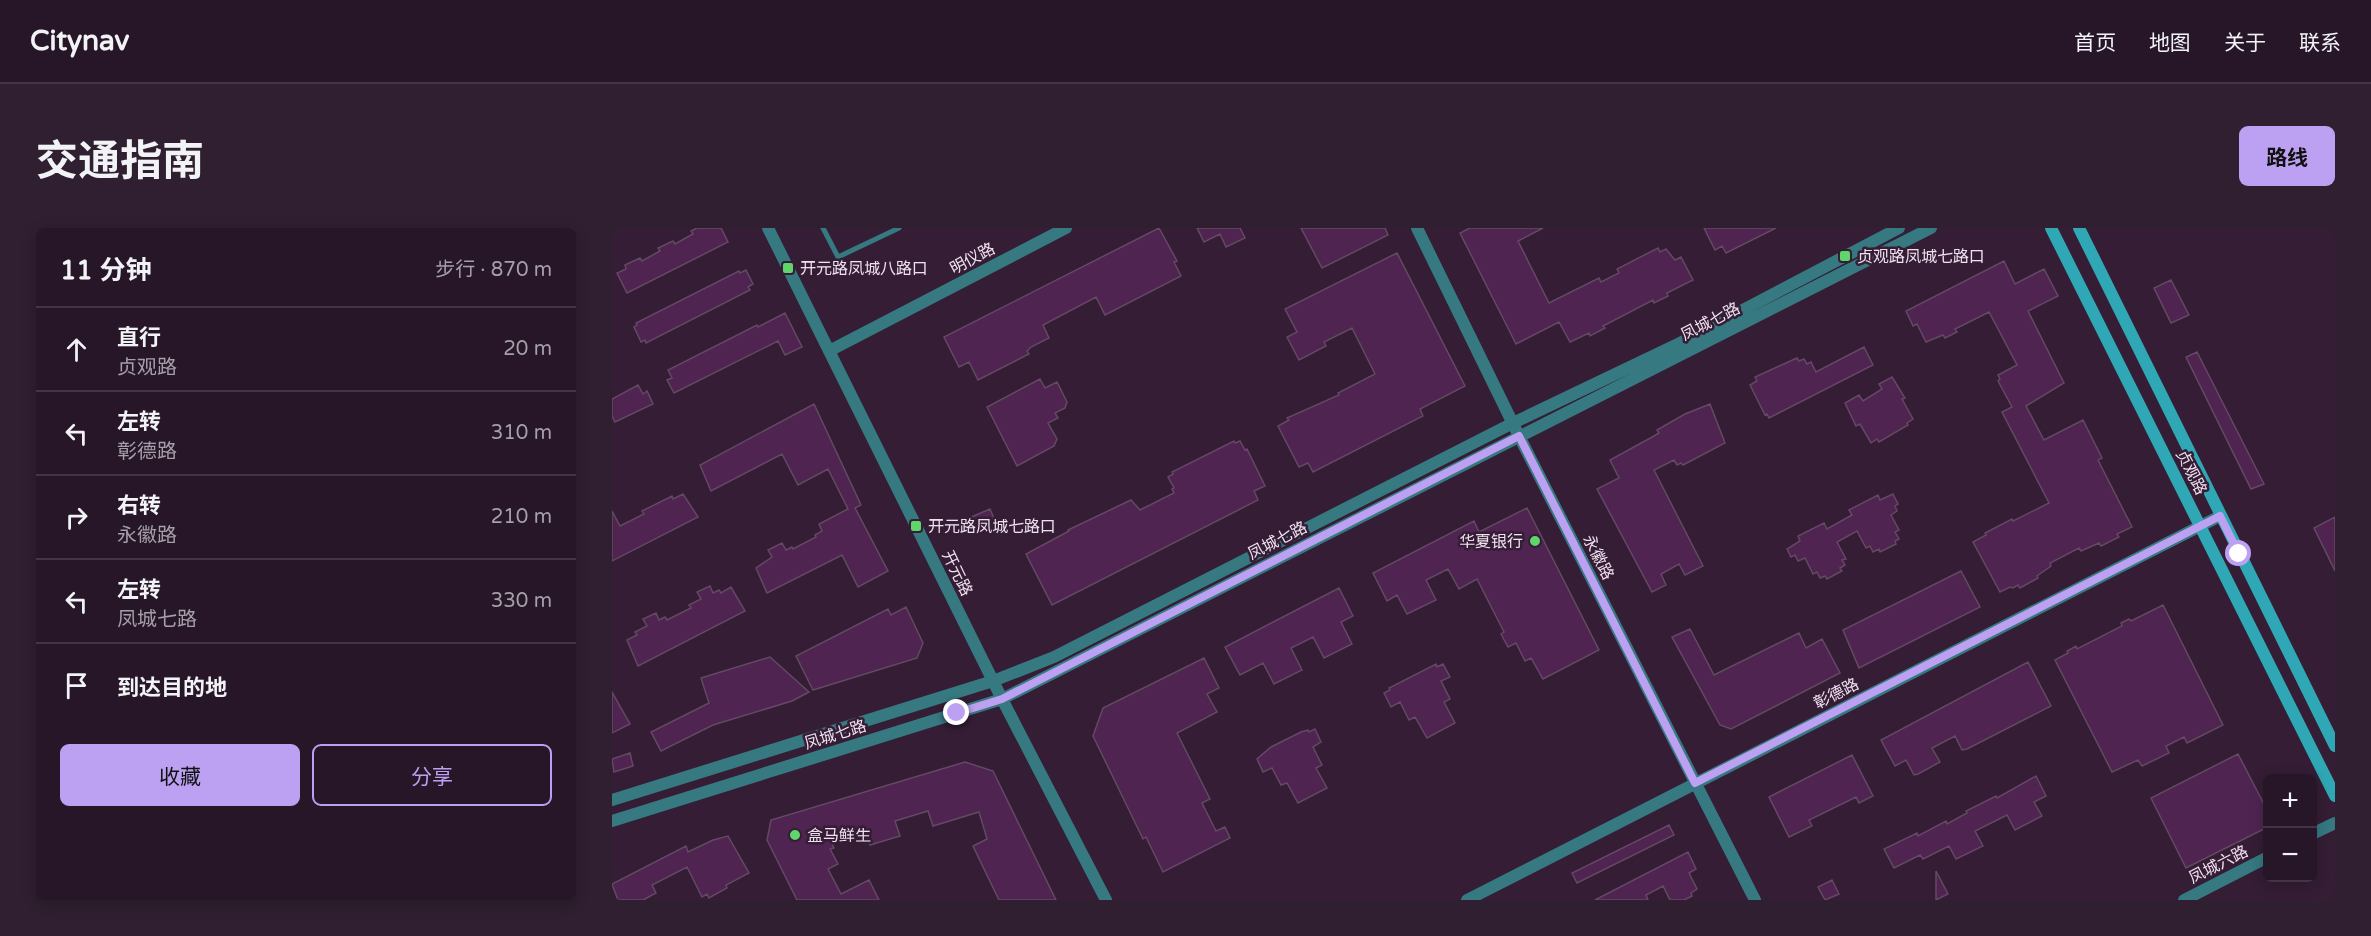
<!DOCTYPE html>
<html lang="zh">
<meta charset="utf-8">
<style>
body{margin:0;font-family:"Varela Round","Noto Sans SC",sans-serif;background:#2f1f30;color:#f1f3f6}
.controls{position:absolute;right:18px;bottom:18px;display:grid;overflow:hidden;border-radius:9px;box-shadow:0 3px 15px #0003}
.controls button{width:54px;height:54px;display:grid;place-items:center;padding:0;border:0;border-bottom:2px solid #433545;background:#271628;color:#f1f3f6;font:30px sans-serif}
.stop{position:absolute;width:18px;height:18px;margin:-14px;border:4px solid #bca0f2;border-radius:50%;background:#fff}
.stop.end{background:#bca0f2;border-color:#fff;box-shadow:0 2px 6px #0008}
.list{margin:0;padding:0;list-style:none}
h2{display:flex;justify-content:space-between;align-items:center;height:78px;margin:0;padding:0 24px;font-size:26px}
h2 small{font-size:20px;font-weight:400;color:#a49fa8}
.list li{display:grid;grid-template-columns:39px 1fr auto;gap:18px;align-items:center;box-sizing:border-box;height:84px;padding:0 24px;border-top:2px solid #433545}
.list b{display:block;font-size:22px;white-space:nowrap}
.list p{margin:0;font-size:20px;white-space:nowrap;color:#a49fa8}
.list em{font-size:20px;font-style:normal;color:#a49fa8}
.actions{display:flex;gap:12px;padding:18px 24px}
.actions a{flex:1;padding:14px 0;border:2px solid #bca0f2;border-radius:9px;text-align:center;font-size:21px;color:#bca0f2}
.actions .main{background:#bca0f2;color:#111}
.icon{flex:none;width:33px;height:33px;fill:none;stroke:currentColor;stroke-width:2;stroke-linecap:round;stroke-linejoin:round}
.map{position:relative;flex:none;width:1723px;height:672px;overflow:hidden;border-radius:9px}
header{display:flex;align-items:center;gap:36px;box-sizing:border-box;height:84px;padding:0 30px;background:#271628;border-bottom:2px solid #433545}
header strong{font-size:28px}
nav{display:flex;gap:33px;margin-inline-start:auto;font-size:21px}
.intro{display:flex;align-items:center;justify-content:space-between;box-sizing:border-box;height:144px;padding:0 36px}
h1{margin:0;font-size:42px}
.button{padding:15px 27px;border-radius:9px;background:#bca0f2;color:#111;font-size:21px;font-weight:700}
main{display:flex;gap:36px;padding:0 36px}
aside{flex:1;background:#271628;border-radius:9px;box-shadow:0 3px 15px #0003}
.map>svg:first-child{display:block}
.building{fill:#4f2451;stroke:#634963;stroke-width:1.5}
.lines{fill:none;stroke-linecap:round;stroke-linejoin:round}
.service{stroke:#367981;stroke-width:5}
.tertiary{stroke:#367981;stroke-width:12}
.secondary{stroke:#2fa7b4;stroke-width:12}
.route{stroke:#bca0f2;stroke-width:8}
.poi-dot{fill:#60d56b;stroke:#341d35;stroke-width:2}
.labels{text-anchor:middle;stroke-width:5;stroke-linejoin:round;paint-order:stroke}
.poi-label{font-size:16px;fill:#f0e1f0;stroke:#341d35;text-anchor:start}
.street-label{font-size:16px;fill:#f0e1f0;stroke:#341d35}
</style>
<header>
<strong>Citynav</strong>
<nav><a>首页</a><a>地图</a><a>关于</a><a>联系</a></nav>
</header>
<div class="intro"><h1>交通指南</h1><a class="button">路线</a></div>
<main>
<aside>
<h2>11 分钟<small>步行 · 870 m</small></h2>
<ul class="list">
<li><svg class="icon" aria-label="ahead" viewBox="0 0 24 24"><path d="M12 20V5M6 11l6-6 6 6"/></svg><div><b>直行</b><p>贞观路</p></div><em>20 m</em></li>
<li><svg class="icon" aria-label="left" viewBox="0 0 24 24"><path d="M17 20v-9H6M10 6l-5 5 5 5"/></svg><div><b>左转</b><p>彰德路</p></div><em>310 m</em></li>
<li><svg class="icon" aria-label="right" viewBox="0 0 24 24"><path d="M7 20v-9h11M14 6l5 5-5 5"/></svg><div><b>右转</b><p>永徽路</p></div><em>210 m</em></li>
<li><svg class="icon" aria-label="left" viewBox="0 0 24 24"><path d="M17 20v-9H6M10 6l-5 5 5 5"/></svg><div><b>左转</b><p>凤城七路</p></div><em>330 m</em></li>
<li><svg class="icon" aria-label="arrive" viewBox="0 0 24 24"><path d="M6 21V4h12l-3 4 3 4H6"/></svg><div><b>到达目的地</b></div></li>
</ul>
<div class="actions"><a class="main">收藏</a><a>分享</a></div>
</aside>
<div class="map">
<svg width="1723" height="672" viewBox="0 0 1723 672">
<rect width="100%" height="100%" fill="#341d35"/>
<path class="building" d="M85 0H109L116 14 15 65 5 45 14 41 13 37 28 30 30 33 48 23 46 20 61 13 63 16 81 6 79 3Z
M547 0 565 33 562 34 569 48 493 87 484 69 431 97 437 110 419 119 415 123 417 126 366 152 357 134 347 139 332 109Z
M585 0H628L633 10 614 19 608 6 592 14Z
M689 0H773L776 7 710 40Z
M858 0H931L906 13 937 75 987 50 989 54 1007 45 1005 41 1046 20 1048 24 1054 21 1063 32 1069 29 1081 52 1055 65 1056 68 1042 75 1041 72 991 98 993 100 978 108 977 105 958 114 947 94 904 116 848 5Z
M1092 0H1164L1114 25 1110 18 1103 22Z
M785 25 853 158 808 181 811 188 701 244 696 235 687 239 666 198 677 192 675 190 727 167 726 165 763 146 740 100 712 114 714 118 687 132 675 109 685 104 673 81Z
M1392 33 1403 56 1432 41 1446 68 1416 83 1452 155 1414 178 1432 212 1471 192 1490 230 1486 232 1520 299 1505 306 1507 309 1489 318 1487 315 1469 323 1467 320 1438 335 1439 338 1425 348 1426 350 1408 360 1406 357 1401 360 1398 359 1388 364 1361 314 1374 307 1373 305 1400 291 1401 293 1437 275 1390 184 1400 179 1386 153 1388 151 1386 147 1405 137 1377 84 1343 101 1345 104 1333 110 1331 107 1314 114 1305 96 1301 98 1294 83Z
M134 42 141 56 136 59 138 62 34 115 33 112 29 114 22 99 25 97 24 95 127 43 128 45Z
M1559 52 1577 87 1559 95 1542 60Z
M173 85 190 119 173 127 166 113 62 165 55 152 60 150 56 142 145 97 146 99Z
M1252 119 1261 137 1157 190 1155 186 1153 187 1138 157 1145 153 1143 149 1185 130 1187 133 1192 131 1195 136 1199 134 1204 144Z
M1585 124 1652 256 1639 261 1574 129Z
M1280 149 1293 170 1290 171 1301 191 1295 195 1296 197 1267 214 1265 211 1259 215 1248 196 1244 198 1233 175 1247 167 1251 173 1270 161 1267 156Z
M428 151 433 160 445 154 455 174 453 180 443 185 446 190 436 195 445 211 442 218 405 238 375 179Z
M26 157 31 166 35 163 41 176 3 194 0 188V171Z
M202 176 249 277 243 280 276 343 246 359 230 327 155 365 144 340 160 329 156 322 170 315 174 322 180 319 181 321 204 309 203 307 210 303 207 296 236 281 216 241 186 257 170 226 99 263 88 237Z
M1098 176 1113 215 1071 237 1069 235 1065 237 1062 232 1042 242 1091 338 1073 347 1067 336 1049 346 1054 357 1040 364 985 261 1007 250 998 232 1042 208 1047 205 1045 202 1073 186Z
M622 213 623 215 628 213 633 222 635 221 653 258 642 263 646 272 440 377 414 326 457 303 456 302 519 272 528 282 562 265 560 261 562 260 556 249 561 246 560 244Z
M71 266 86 289 0 333V283L8 298 32 286 30 283 60 268 61 271Z
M1281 266 1286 276 1283 278 1285 283 1279 287 1287 302 1283 304 1287 311 1283 313 1284 316 1268 324 1267 321 1261 324 1258 318 1254 320 1245 303 1225 314 1234 331 1230 332 1233 337 1228 340 1230 343 1215 351 1213 348 1208 350 1205 344 1201 346 1193 330 1186 333 1183 327 1179 329 1175 321 1188 313 1186 308 1212 295 1215 301 1240 287 1237 282 1266 267 1268 272Z
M915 280 987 422 931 451 919 430 913 433 904 415 896 419 889 406 892 404 865 351 847 361 836 341 814 352 824 372 795 386 785 367 775 373 761 345 862 293 867 304Z
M378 281 384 295 364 305 357 290Z
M1723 289V343L1702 300Z
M1349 343 1368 379 1247 440 1231 402Z
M98 358 101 365 107 362 109 365 119 359 133 383 26 438 15 412 25 407 23 404 35 398 31 391 44 385 47 392 53 389 55 392 79 380 77 377 89 371 85 364Z
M727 360 741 388 729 394 740 416 712 430 701 409 679 420 690 442 662 456 651 435 628 447 613 419Z
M1551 377 1611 497 1575 515 1572 509 1554 518 1557 525 1530 538 1526 532 1500 544 1443 432 1456 425 1455 423 1464 418 1465 421 1510 398 1509 395 1517 391 1519 393Z
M294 379 311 415 305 430 201 462 184 428 276 381 279 387Z
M1078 401 1102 447 1187 405 1194 420 1210 411 1228 445 1119 501 1108 497 1060 409Z
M158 429 197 464 180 473 101 497 49 523 39 504 97 475 89 450Z
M592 430 607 460 595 466 605 484 565 505 598 571 590 575 604 603 613 599 618 610 551 644 534 609 531 611 481 508 491 480Z
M1416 434 1439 478 1355 521 1350 522 1343 508 1320 520 1328 534 1306 546 1302 547 1294 532 1283 538 1269 512Z
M824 436 825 439 831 436 838 449 829 453 838 471 832 474 843 495 815 510 803 489 797 492 788 474 779 479 772 465 778 462 777 460Z
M0 464 18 496 0 505Z
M703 501 709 514 701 519 710 537 704 540 715 560 686 575 675 555 669 557 660 540 651 544 645 531 659 519 689 504 696 502 697 504Z
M18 525 21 538 2 544 0 531Z
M1626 526 1656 584V599L1574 640 1539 570Z
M1240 527 1261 568 1247 575 1244 569 1197 592 1200 598 1177 609 1157 569Z
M353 534 381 543 444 672H387L361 618 375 611 367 584 321 598 316 583 283 593 288 608 258 617 254 602 237 607 220 616 222 620 218 621 226 636 216 641 229 666 257 652 267 672H185L155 612 159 592Z
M1424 548 1434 568 1422 574 1430 588 1403 602 1395 587 1363 603 1371 618 1344 631 1337 618 1311 631 1308 627 1282 640 1272 621 1305 605 1306 608 1334 593 1335 596 1355 585 1354 583 1384 568 1385 570Z
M1057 597 1062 607 965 655 960 645Z
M116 608 137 645 114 657 115 660 97 670 95 666 90 669 75 639 40 657 44 665 31 672H6L0 656 74 618 76 624 101 612Z
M1076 624 1084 641 1077 645 1085 661 1079 665 1080 668 1072 672H1058L1051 658 1034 667 1036 672H983Z
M1324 643 1336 666 1324 672Z
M1220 652 1227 666 1213 672 1206 659Z"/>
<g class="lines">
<path class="service" d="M211 0 226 29 287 0"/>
<path class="tertiary" d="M156 0 390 471 494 672
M805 0 907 208 1143 672
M217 123 454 0
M0 572 381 453 442 429 901 195 1064 117 1287 0
M0 593 390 471 1319 0
M1700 606 1723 595
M855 672 1608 288
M1572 672 1656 629"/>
<path class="secondary" d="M1439 0 1723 568
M1467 0 1723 518"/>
</g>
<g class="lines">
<path class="route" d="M345 485 390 471 907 208 1083 555 1608 288 1627 326"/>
</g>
<g class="poi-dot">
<rect x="1227" y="22" width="12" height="12" rx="3"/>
<rect x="170" y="34" width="12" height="12" rx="3"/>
<rect x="298" y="292" width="12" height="12" rx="3"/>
<circle cx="923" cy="313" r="6"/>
<circle cx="183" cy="607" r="6"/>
</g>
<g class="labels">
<g class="poi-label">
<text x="1245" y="34">贞观路凤城七路口</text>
<text x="188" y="46">开元路凤城八路口</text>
<text x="316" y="304">开元路凤城七路口</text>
<text x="911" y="319" text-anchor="end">华夏银行</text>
<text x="195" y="613">盒马鲜生</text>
</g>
<g class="street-label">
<text transform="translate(360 30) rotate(-28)" y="6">明仪路</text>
<text transform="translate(1098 93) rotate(-27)" y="6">凤城七路</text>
<text transform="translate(1580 244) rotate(63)" y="6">贞观路</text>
<text transform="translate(665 312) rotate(-27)" y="6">凤城七路</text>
<text transform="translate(987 329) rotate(63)" y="6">永徽路</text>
<text transform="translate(346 345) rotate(64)" y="6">开元路</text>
<text transform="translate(1224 465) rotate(-27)" y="6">彰德路</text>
<text transform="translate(223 506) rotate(-17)" y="6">凤城七路</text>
<text transform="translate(1606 636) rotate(-27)" y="6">凤城六路</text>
</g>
</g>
</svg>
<div class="controls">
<button>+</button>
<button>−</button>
</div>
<div class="stop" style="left:1627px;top:326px"></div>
<div class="stop end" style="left:345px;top:485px"></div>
</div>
</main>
